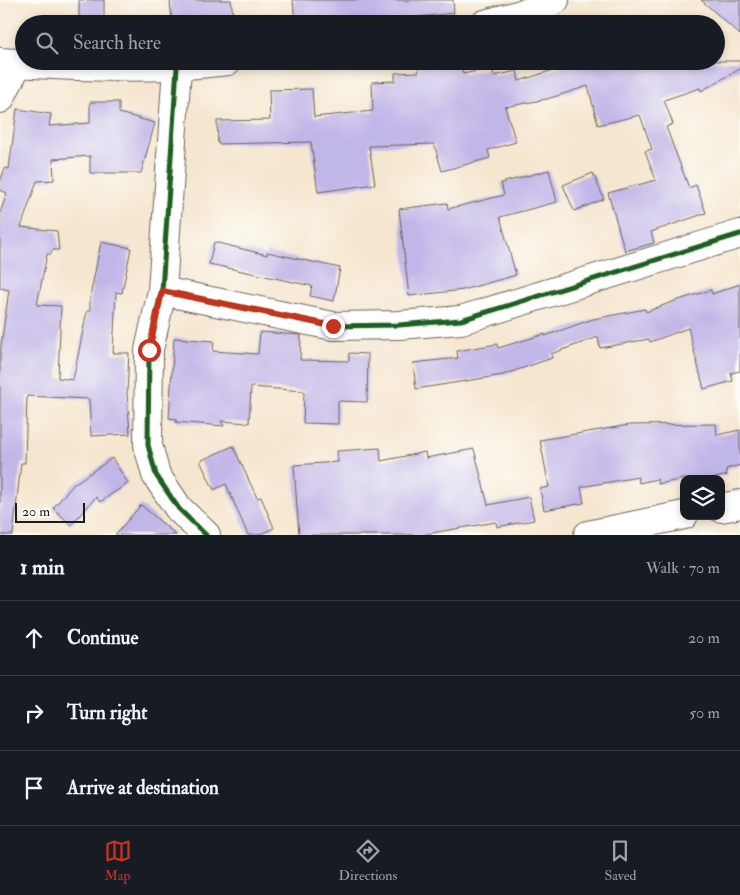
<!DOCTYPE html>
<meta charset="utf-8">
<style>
body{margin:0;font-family:"IM FELL Double Pica",serif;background:#20242c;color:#f1f3f6}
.controls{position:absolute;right:15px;bottom:15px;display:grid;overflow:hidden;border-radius:10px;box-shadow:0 2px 8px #0003}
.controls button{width:45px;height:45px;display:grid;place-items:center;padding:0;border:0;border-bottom:1px solid #363941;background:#171b24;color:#f1f3f6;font:25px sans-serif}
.scale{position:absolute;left:15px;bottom:12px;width:70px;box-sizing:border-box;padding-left:5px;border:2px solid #1c1c1c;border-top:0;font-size:14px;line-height:18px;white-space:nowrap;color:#1c1c1c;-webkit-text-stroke:4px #fdfcf7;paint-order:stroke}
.stop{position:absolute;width:15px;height:15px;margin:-11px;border:4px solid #c8321e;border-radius:50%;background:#fff}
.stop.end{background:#c8321e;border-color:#fff;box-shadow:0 1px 5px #0008}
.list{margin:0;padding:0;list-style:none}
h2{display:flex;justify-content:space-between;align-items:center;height:65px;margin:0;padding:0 20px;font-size:21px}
h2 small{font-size:16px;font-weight:400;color:#9ea1a6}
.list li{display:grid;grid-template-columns:32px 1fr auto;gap:15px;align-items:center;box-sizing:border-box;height:75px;padding:0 20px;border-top:1px solid #363941}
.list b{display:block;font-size:19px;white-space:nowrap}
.list em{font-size:16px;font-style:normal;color:#9ea1a6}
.icon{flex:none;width:28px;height:28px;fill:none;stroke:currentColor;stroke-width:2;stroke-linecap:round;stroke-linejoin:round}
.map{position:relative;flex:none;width:740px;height:535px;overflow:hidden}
.search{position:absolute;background:#171b24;box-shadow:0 2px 8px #0003;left:15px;right:15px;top:15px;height:55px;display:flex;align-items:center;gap:12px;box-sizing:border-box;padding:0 18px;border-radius:28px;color:#9ea1a6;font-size:19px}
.sheet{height:290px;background:#171b24}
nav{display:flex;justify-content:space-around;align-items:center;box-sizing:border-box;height:70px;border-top:1px solid #363941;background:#171b24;font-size:14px;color:#9ea1a6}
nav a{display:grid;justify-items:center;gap:2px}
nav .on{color:#c8321e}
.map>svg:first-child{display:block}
.building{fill:#c1b6e8}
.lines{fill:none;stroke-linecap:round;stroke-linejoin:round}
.minor-casing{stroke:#68635b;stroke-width:30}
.minor{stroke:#fff;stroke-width:28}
.cycleway-casing{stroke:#fdfcf7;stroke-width:8}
.cycleway{stroke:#1b5e20;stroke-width:5}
.route{stroke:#c8321e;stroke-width:6}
</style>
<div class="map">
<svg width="740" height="535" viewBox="0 0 740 535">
<rect width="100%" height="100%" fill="#fdfcf7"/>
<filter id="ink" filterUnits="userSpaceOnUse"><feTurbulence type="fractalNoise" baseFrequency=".02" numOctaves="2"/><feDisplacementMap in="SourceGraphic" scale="10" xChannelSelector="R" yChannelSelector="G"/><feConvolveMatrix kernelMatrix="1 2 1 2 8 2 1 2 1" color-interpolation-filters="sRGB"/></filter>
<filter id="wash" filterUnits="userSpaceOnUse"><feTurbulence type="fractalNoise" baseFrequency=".0096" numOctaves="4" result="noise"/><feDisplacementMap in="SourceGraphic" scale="20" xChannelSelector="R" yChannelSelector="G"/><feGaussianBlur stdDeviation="1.12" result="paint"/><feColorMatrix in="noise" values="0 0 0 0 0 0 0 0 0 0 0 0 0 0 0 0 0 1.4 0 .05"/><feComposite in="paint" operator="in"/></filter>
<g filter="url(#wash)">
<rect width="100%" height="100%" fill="#f5e6cf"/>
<g id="blocks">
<path class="building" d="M79 0H104V24H79Z
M170 0H231L234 24H172Z
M293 0H453L454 13 389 20 390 24H295Z
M701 0H740V35L716 13Z
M439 61H460L463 74 492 68 494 76 517 71 519 81 581 61H740V69L701 91 700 88 664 100 673 124 666 127 689 188 696 185 706 213 651 232 654 243 625 251 608 193 656 180 645 151 652 149 640 115 598 125 588 86 547 99 505 107 516 142 488 150 490 158 442 171 434 144 369 146 375 184 318 192 311 142 218 144 217 121 270 120 269 90 312 89 314 117 373 111 372 82 395 81V73L419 72 418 66Z
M90 102H119V113L155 123 141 173H90V156L53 159 54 180 37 181 21 227 57 231 59 250H52L51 254H47L37 305 61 306 58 378 73 380 87 311H90V297L101 242 131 248 122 293 116 292 113 353H129L127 393 130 434 91 436 89 399 27 396 25 463H21L13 535H0V352L9 290 0 288V213L7 193 0 190V182L5 168 9 169 17 109 51 114 49 126 90 123Z
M549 170 557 202 500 217 516 275 463 290 409 296 399 209 447 203 448 209 504 195 501 183Z
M593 173 604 199 574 211 563 185Z
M214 242 267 255V252L340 268 334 301 310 296 312 286 209 264Z
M740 284V371L731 373 733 381 704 389 688 328 650 342 649 339 600 348 598 337 551 354 552 358 503 375 416 389 413 363 458 358 457 351 497 344 498 348 545 334V336L593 319 645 309 646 312 672 302 711 290 712 294Z
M260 332 301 335 300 360 349 361V353L368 354 367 402 338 401V424L303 423 304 391 251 387 249 423 221 421 224 426 176 422V419L169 418 174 338 214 341 213 351 258 354Z
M716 424 717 435 740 430V465L726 469 727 475 712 479H684L658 484 657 479 639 483 638 477 581 487 584 503 544 510 540 489 549 487 540 440 629 425Z
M233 446 257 498 261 497 274 528 258 535H248L226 484 214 490 200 461Z
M380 448 381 461 425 452 426 458 474 449 488 505 529 497 534 520 497 527 496 522 420 535H299L294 465 338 462 337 451Z
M112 458 128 483 100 502 96 497 71 525 53 508 74 484Z
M141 505 176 535H115Z"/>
</g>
</g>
<g filter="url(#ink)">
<use href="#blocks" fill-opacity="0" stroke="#68635b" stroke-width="1"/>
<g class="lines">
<g class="minor-casing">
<path id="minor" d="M485 24 532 11 555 0
M0 62C78 67 151 70 228 61
M177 67 162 291 149 350 148 445 156 475 179 509 206 535
M0 99 18 63
M162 291 333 326 399 325 461 320 740 234
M721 508 740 504
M588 535 684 515"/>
</g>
<use href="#minor" class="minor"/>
<g class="cycleway-casing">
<path id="cycleway" d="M177 67 162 291 149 350 148 445 156 475 179 509 206 535
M162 291 333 326 399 325 461 320 740 234"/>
</g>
<use href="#cycleway" class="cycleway"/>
</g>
</g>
<g class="lines" filter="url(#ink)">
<path class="route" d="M149 350 162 291 333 326"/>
</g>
</svg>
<div class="controls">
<button><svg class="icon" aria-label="layers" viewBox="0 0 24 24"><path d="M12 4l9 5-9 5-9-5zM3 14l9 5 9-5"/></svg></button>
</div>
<div class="scale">20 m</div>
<div class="stop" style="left:149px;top:350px"></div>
<div class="stop end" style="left:333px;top:326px"></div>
<div class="search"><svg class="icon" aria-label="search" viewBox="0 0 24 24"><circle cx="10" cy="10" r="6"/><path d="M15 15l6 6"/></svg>Search here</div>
</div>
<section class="sheet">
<h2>1 min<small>Walk · 70 m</small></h2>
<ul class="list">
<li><svg class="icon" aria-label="ahead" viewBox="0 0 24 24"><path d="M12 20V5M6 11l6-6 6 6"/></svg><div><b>Continue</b></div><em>20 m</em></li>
<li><svg class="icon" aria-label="right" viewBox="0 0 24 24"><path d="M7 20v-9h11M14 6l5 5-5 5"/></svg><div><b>Turn right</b></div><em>50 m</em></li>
<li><svg class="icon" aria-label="arrive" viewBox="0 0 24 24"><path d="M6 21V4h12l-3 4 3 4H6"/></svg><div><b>Arrive at destination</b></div></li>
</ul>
</section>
<nav>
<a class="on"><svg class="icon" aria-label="map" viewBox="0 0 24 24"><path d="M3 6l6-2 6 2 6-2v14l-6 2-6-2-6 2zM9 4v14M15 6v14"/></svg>Map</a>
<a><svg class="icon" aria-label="directions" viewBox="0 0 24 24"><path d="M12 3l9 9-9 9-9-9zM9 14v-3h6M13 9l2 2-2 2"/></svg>Directions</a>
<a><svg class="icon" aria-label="saved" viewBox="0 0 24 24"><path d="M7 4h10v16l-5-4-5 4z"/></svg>Saved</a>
</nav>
